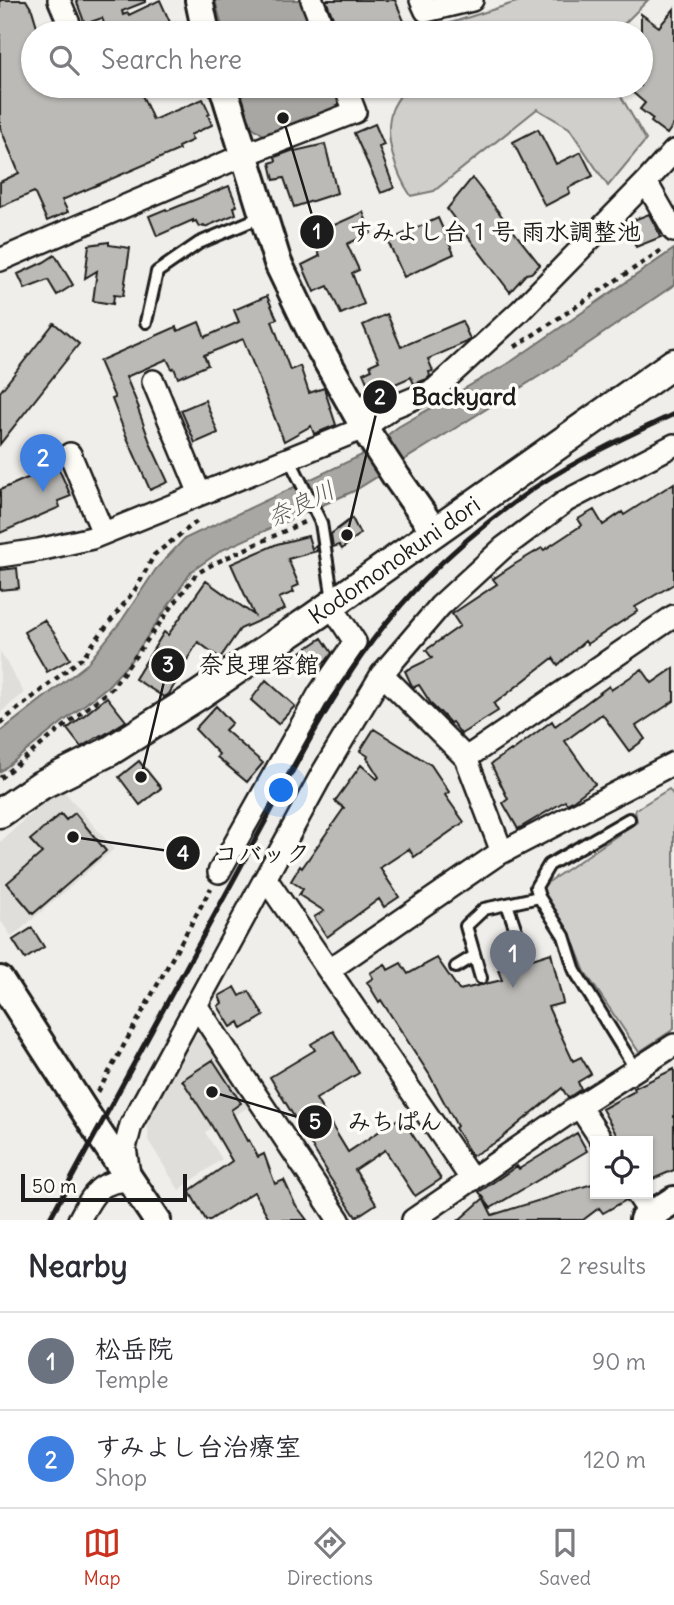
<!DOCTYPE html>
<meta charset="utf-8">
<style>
body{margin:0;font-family:Delius,"Klee One",sans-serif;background:#f2f2f3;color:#2b2b33}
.controls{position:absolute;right:21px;bottom:21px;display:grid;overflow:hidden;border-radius:0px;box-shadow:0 2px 5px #0004}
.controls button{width:63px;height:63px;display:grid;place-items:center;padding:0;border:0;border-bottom:2px solid #e1e1e2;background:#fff;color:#2b2b33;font:35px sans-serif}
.scale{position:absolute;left:21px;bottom:18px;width:166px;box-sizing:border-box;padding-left:7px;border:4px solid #1c1c1c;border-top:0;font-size:19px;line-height:24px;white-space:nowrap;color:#1c1c1c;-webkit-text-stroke:5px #fdfcf7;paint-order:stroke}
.you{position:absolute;left:282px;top:791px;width:24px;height:24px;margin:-18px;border:5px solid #fff;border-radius:50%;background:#1a73e8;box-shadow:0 0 0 10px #1a73e833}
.badge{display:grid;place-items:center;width:46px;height:46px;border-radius:50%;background:#c8321e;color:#fff;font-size:23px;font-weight:700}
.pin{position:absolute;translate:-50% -58px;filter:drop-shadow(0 2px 4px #0008)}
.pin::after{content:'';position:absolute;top:37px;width:24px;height:21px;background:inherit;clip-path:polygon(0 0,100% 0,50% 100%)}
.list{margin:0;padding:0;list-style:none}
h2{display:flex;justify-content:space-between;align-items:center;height:91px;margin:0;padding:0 28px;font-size:30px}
h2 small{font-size:23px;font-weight:400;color:#7c7c81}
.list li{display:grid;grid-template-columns:46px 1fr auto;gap:21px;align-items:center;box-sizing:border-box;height:98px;padding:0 28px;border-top:2px solid #e1e1e2}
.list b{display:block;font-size:26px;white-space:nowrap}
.list p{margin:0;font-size:23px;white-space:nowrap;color:#7c7c81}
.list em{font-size:23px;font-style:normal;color:#7c7c81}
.icon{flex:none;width:38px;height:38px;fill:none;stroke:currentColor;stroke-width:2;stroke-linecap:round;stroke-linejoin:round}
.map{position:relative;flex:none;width:674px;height:1220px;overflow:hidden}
.search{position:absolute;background:#fff;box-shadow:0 2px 5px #0004;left:21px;right:21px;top:21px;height:77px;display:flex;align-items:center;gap:18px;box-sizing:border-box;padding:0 24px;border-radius:38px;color:#7c7c81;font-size:26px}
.sheet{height:287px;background:#fff}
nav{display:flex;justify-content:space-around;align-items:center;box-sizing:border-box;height:98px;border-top:2px solid #e1e1e2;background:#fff;font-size:19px;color:#7c7c81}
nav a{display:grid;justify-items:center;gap:4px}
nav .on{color:#c8321e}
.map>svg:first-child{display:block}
.built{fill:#e0deda}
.green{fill:#d0cfcc;stroke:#767674;stroke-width:2}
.water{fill:#a8a7a3;stroke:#706f6d;stroke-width:2}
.building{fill:#bbbab6;stroke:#1c1c1c;stroke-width:2}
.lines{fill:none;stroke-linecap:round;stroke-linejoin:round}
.service-casing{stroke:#1c1c1c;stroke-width:16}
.minor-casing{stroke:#1c1c1c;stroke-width:26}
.tertiary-casing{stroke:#1c1c1c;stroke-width:32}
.secondary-casing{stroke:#1c1c1c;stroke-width:33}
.path{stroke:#1c1c1c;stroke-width:4.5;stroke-dasharray:5 5;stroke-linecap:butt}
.service{stroke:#fdfcf7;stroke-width:10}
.minor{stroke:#fdfcf7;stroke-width:21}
.tertiary{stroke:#fdfcf7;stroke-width:26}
.secondary{stroke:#fdfcf7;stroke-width:28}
.rail{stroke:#1c1c1c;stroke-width:5}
.tertiary-bridge-casing{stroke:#1c1c1c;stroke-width:32;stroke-linecap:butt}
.tertiary-bridge{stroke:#fdfcf7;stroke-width:26}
.labels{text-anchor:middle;stroke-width:7;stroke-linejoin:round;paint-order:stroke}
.street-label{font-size:23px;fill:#1c1c1c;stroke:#fdfcf7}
.water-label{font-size:24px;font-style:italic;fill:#5b5b59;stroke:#fdfcf7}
.leader{fill:none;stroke:#1c1c1c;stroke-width:2.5}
.callout-dot{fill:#1c1c1c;stroke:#fdfcf7;stroke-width:2.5}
.mark-label{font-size:21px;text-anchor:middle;font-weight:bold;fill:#fff}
.callout-label{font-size:24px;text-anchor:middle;font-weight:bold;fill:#1c1c1c;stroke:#fdfcf7;stroke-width:7;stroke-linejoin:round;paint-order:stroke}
</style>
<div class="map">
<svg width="674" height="1220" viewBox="0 0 674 1220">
<rect width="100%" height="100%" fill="#f0eeea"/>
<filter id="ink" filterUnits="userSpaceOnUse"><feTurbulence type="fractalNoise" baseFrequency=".0143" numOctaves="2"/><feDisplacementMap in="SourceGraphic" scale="14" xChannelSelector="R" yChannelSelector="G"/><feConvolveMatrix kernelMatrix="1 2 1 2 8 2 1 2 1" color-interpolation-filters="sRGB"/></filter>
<g filter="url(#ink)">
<path class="built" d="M0 651 24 693 0 713Z
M63 790 114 849 12 937 0 920V842L45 801Z
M203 1033 249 1107 205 1132 222 1159 179 1190 148 1140V1122L191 1037Z"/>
<path class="green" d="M523 0H648L615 33H425V31Z
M407 86H615L646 140 608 186 569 128 537 109 434 191 411 196C396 174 383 136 392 110 395 102 402 93 407 86Z
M669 789 674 796V1029L639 1052 585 972 570 934 541 887 637 822 635 810Z"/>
<path class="water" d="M215 0H303L316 33H224Z
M239 86H337L344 103 339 110 266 137 251 126Z
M674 249V285L554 367 354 491 222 550 192 571 130 662 108 686 0 772V732L87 664 122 620 156 569 184 539 360 456 398 427 512 361Z"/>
<path class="building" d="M0 0H26L32 10 39 33H33V86H138L153 120 203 99 210 114 208 115 212 125 190 135 193 140 178 147 179 150 62 200 68 212 47 221 34 192 0 207V182L19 173 0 127Z
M76 0H145V2L122 11 123 15 128 13 129 15 160 0 173 29 163 33H151L149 27 136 32V33H86L85 29 104 23 102 18 85 24Z
M326 0H395L407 28 396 33H339Z
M674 9V124L667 134 651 122 653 119 640 109 645 103 631 91 635 86H641V14L659 27Z
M375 124 384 145 379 147 394 188 381 193 354 133Z
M538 129 556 164 581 152 593 176 568 188 570 193 545 206 513 142Z
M325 144 337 193 294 207 284 178 274 180 270 163 276 161 275 157 294 150 295 151Z
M472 178 540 265 531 273 526 274 510 292 447 209Z
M229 186 237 206 234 207 236 214 205 227 204 225 199 227 196 221 193 222V220L157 236 149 216 166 209 167 211Z
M363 212 371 233 347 244 359 270 352 273 364 304 341 314 328 286 314 292 302 265 320 256 310 236Z
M649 214 661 237 636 247 626 223Z
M438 218 454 254 404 277 388 241Z
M109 242V245L130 248 123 296 114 295 113 304 93 301 97 271 85 278 89 245Z
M55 255 73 285 57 295 48 280 25 289 18 274 44 262Z
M267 296 277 319 272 321 290 370 300 366 309 393 324 388 336 425 314 434 311 426 284 441 243 339 204 355 208 365 178 378 174 368 172 369 167 359 126 377 139 408 138 409 151 445 168 482 150 490 125 433 112 399 115 398 99 361 176 327 178 331 199 322 205 337 239 322 234 310Z
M387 314 401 347 462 321 470 339 467 342 428 359 433 371 429 372 430 376 427 379 414 384 411 377 372 394 363 373 372 369 370 365 379 361 363 325Z
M54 323 79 344 0 444V392Z
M205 400 218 433 195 443 181 410Z
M57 465 71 496 58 501 60 507 0 533V490Z
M674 483V584L635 607 638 611 587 644 585 641 558 665 553 658 494 704 498 711 461 734 452 722 450 723 440 712H439L432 705 419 685 414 687 412 686 405 671 432 658 426 650 460 626 452 614 497 584 493 579 515 564 542 548 544 550 582 525 578 519 594 510 603 525 622 512 624 515Z
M352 518 360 534 342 549 339 545 333 547 331 534Z
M308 536 312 549 316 545 317 551 288 559 299 585 292 588 294 592 279 598 285 609 240 629 220 658 198 642 174 681 176 682 169 694 164 697 135 679 164 632 168 635 206 581 254 615 231 564 277 544Z
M17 568 19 588 0 590V570Z
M44 620 54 633 70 659 47 672 24 632Z
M322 638 332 653 326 661 310 672 298 654Z
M674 668V701L636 726 645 739 629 751 602 714 565 741 595 784 571 802 567 804 565 801 518 829 503 803 508 799 491 764 511 750 512 751 552 721 555 726 609 686 611 690 642 669 652 683Z
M266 680 295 706 278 724 251 700Z
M107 697 126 721 102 736 101 735 81 747 67 729Z
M216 706 232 723 225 730 263 763 247 782 217 757 219 754 195 729Z
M374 729 431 765 449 792 445 795 464 822 414 857 409 849 380 868 399 897 384 907 379 899 327 937 314 917 324 911 299 895 303 889 291 881 300 866 302 868 344 808 335 801 361 765 377 779 379 777 367 758 368 756 360 751Z
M139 761 161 788 140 805 119 777Z
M75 813 106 851 33 914 7 883 42 853 30 840 61 814 66 820Z
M32 928 44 947 25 959 13 940Z
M551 953 563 1003 548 1007 573 1061 581 1057 591 1074 578 1082 581 1089 568 1098 562 1088 498 1141 472 1156 455 1128 457 1126 429 1074 381 1000 379 1002 367 982 373 978 370 973 385 964 388 970 401 963 408 974 437 958 459 990 502 980 498 970Z
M235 987 240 996 249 991 264 1016 242 1029 239 1022 231 1027 218 1006 222 1003 219 996Z
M333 1031 359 1073 316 1099 348 1152 401 1117 441 1179 415 1196 385 1150 355 1170 376 1204 356 1217 326 1172 327 1171 270 1077 315 1050 311 1044Z
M213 1060 241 1103 231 1110 247 1141 249 1140 258 1157 264 1154 275 1184 284 1180 295 1204 307 1220H270L254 1192 210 1220H206L189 1191 232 1161 210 1123 182 1080Z
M674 1069V1170L648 1181V1141H620L602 1109 635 1091 634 1088Z
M577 1133 587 1151 491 1208 484 1199 492 1215 595 1183V1194H624L626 1200 603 1213 599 1208 583 1220H459L484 1198 479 1192 517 1166 519 1169Z"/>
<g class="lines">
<g class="service-casing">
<path id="service" d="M146 322 157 272 199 243 263 216
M289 458 321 523 333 600
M629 819 549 865 536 887 539 897 564 936 575 971 636 1070
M507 904 523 951
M456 967 474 956
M481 978 466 926 484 909 539 897"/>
</g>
<g class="minor-casing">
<path id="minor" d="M59 0 73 33
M312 0 325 33
M421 0 426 11 472 0
M646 182 674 231
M0 260 244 155 355 112 345 86
M153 381 200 494
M70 454 103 533
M0 556 39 550 92 538 364 428 393 407 434 390 520 311 646 182 674 151
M382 674 466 758 674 616
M466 758 502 852
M219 872 319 694 355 642 331 605
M266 879 472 1180
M329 970 495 856 674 763
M196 1005 339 1220
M579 1106 602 1141
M637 1194 655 1220
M79 1220C93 1194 98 1181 130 1180L125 1148 131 1125 322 774 382 674 440 606 503 548 566 501 674 445
M413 1220 579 1106 674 1045"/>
</g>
<g class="tertiary-casing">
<path id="tertiary" d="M199 0 206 33
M223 86 278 263 314 338 370 437
M395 475 435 532
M0 980 98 1132 157 1220
M643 1220 674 1200"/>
</g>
<g class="secondary-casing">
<g id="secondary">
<path id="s1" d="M0 813 41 785 110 751 199 695 314 617 674 363"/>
</g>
</g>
<path class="path" d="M515 347 665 248
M0 723 82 658 137 587 154 555 200 519
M0 778 112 688 196 574 213 564 304 522
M98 1092 211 888"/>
<use href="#service" class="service"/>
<use href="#minor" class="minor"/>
<use href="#tertiary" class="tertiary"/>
<use href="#secondary" class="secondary"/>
<path class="rail" d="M49 1220C117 1095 184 969 253 844 285 786 315 725 352 670 372 639 396 610 421 583 455 548 494 516 534 488 578 459 627 436 674 414"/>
<g class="tertiary-bridge-casing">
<path id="tertiary-bridge" d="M370 437 395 475"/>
</g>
<use href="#tertiary-bridge" class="tertiary-bridge"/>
</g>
</g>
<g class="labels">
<g class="street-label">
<text dy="8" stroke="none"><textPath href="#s1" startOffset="469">Kodomonokuni dori</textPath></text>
</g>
<g class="water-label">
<text transform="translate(301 504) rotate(-26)" y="8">奈良川</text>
</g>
</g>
<path class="leader" d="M283 118L317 232M347 535L380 397M141 777L168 665M73 837L183 853M212 1092L315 1122"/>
<g class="callout-dot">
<circle cx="283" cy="118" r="7"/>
<circle cx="347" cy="535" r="7"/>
<circle cx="141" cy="777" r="7"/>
<circle cx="73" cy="837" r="7"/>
<circle cx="212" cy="1092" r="7"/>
<circle cx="317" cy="232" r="18"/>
<circle cx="380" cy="397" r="18"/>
<circle cx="168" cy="665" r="18"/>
<circle cx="183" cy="853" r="18"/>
<circle cx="315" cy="1122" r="18"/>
</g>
<g class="mark-label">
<text x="317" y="239">1</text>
<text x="380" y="404">2</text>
<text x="168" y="672">3</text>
<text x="183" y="861">4</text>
<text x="315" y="1129">5</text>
</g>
<g class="callout-label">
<text x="495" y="240">すみよし台１号 雨水調整池</text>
<text x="464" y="405">Backyard</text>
<text x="259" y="673">奈良理容館</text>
<text x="262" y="862">コバック</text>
<text x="395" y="1130">みちぱん</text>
</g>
</svg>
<div class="controls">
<button><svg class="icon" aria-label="locate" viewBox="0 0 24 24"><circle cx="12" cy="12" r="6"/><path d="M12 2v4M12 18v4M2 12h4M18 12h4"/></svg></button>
</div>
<div class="scale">50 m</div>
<div class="you"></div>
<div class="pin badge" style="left:513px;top:988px;background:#6b7280">1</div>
<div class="pin badge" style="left:43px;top:492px;background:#3f7fe0">2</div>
<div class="search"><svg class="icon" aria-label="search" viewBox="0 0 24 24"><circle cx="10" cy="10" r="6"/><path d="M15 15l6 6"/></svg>Search here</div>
</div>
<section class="sheet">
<h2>Nearby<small>2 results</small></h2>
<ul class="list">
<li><span class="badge" style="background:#6b7280">1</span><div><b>松岳院</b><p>Temple</p></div><em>90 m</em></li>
<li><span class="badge" style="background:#3f7fe0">2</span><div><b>すみよし台治療室</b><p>Shop</p></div><em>120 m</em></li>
</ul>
</section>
<nav>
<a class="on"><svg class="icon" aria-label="map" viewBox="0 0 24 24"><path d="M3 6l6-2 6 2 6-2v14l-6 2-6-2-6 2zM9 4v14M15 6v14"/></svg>Map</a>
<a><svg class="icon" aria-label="directions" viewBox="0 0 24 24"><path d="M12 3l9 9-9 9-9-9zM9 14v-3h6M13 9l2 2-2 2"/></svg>Directions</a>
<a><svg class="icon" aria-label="saved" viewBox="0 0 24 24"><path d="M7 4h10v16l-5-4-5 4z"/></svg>Saved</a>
</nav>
